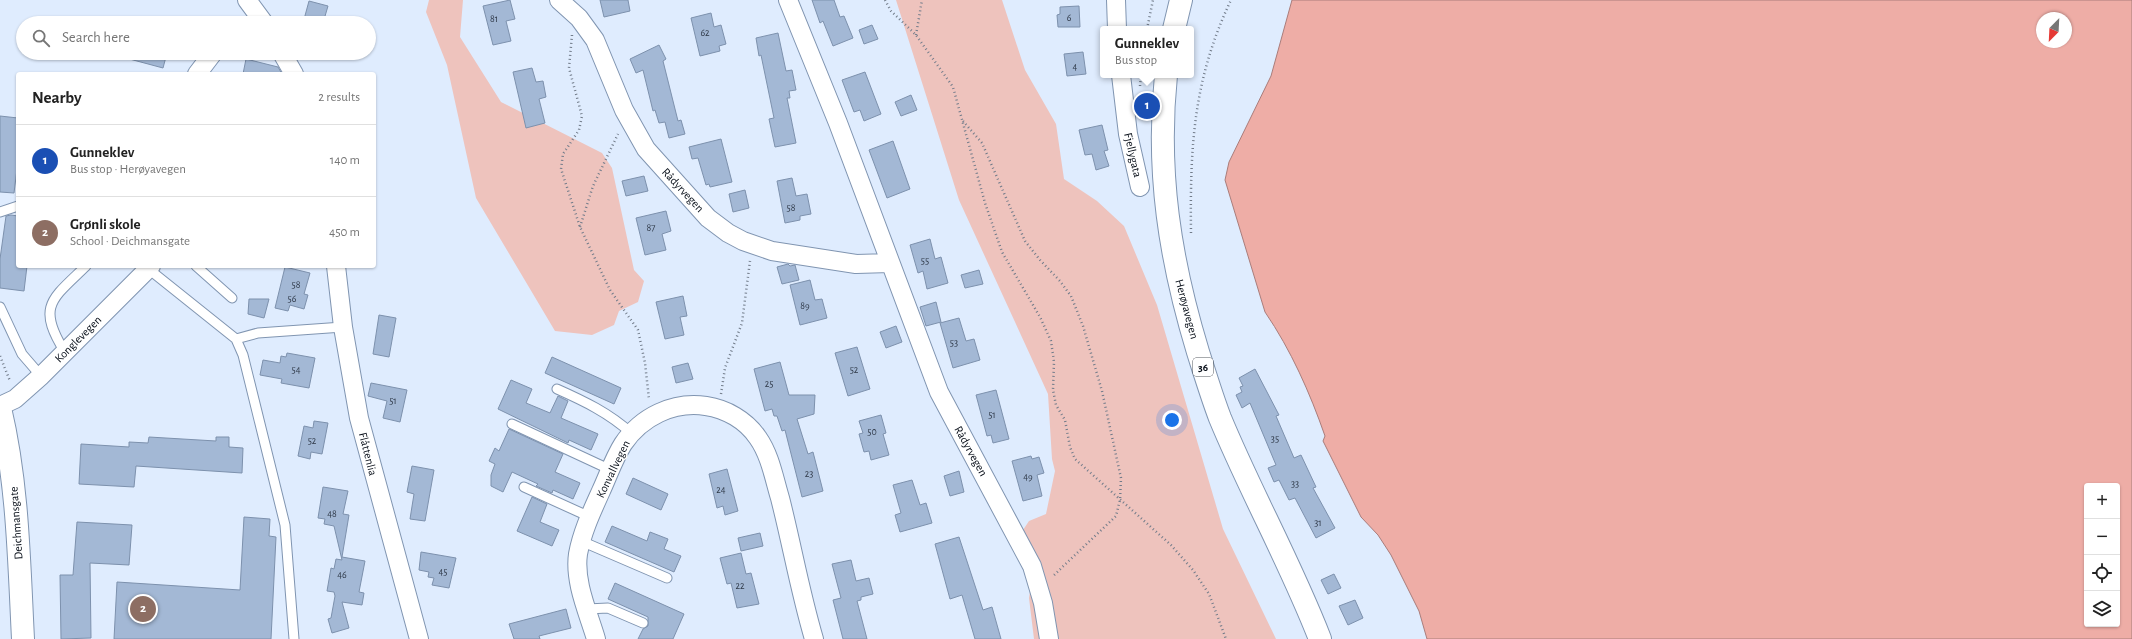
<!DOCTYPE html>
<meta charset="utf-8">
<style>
body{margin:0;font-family:"Alegreya Sans",sans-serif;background:#f2f2f2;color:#222}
.controls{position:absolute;right:12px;bottom:12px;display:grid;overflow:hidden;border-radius:4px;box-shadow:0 1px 3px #0004}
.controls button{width:36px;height:36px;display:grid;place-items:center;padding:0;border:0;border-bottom:1px solid #e0e0e0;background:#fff;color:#222;font:20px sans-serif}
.compass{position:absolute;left:2036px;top:12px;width:36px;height:36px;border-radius:50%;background:#fff;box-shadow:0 1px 3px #0004;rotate:204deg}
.you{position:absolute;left:1172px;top:420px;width:14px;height:14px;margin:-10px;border:3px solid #fff;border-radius:50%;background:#1a73e8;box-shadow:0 0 0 6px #1a73e833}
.badge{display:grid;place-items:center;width:26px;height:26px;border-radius:50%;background:#ea580c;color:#fff;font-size:13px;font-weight:700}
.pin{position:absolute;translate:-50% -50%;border:2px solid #fff;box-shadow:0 1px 4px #0006}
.popup{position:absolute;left:1100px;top:26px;width:94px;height:52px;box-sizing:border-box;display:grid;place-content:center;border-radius:4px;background:#fff;filter:drop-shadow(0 1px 3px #0005);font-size:13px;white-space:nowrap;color:#767676}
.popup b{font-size:15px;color:#222}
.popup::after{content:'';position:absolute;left:50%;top:100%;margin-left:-8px;border:8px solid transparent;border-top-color:#fff}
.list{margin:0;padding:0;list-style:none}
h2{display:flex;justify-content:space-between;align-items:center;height:52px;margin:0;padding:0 16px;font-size:17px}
h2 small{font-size:13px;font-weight:400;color:#767676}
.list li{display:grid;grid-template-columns:26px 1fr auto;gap:12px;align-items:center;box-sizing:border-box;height:72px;padding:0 16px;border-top:1px solid #e0e0e0}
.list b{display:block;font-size:15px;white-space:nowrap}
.list p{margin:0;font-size:13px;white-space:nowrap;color:#767676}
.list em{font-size:13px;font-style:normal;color:#767676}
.icon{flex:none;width:22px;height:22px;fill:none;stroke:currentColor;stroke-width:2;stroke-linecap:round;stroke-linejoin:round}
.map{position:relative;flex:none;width:2132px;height:639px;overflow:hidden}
.search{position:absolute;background:#fff;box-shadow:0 1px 3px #0004;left:16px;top:16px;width:360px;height:44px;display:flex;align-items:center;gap:10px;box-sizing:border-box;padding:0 14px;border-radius:22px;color:#767676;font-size:15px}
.panel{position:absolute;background:#fff;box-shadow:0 1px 3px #0004;left:16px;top:72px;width:360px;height:196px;border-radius:4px}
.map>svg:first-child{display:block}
.green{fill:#eec3bd}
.water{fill:#eeada6;stroke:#a97d7b;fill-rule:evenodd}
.building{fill:#a3b8d5;stroke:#7d91ad}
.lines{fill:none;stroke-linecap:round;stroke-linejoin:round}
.service-casing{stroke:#8095b1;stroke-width:11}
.minor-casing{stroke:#8095b1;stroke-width:20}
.tertiary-casing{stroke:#8095b1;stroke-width:24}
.trunk-casing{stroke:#8095b1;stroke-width:24}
.path{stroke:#727c8a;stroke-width:2.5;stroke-dasharray:1 3;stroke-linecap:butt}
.service{stroke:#fff;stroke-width:9}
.minor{stroke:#fff;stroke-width:18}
.tertiary{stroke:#fff;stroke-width:22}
.trunk{stroke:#fff;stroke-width:22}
.labels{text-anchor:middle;stroke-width:3;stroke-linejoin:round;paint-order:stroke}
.number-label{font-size:10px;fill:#2e3847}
.shield{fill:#fff;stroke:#51565d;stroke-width:1}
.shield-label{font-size:11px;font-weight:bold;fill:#070e18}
.street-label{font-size:12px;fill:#070e18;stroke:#fff}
</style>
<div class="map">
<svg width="2132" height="639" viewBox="0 0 2132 639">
<rect width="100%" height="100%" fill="#dfecfe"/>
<path class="green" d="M429 0H463L460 37 501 102 602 153 612 168 634 270 644 281 638 302 619 311 614 325 592 335 555 331 476 198 447 65 426 12Z
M896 0H1002L1025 70 1056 124 1064 179 1097 201 1124 226 1157 305 1223 529 1276 639H1034L1029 598 1032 579 1019 562 1017 547 1021 533 1029 521 1046 514 1055 471 1052 459 1048 394 959 200Z"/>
<path class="water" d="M1292 0H2132V639H1427L1419 611 1391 555 1378 535 1361 517 1323 441 1325 436C1310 393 1291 350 1265 312L1225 180 1229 162 1271 76ZM2042 18H2066V42H2042ZM2087 486H2117V624H2087Z"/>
<path class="building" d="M510 0 515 19 506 21 511 41 493 45 483 6Z
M600 0H628L630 11 604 17Z
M812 0H834L840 17 844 16 853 38 833 46 823 21 820 23Z
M309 1 328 6 323 23H303Z
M1079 6 1080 27H1058L1057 15 1060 14V7Z
M711 13 714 27 721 25 726 44 719 46 720 51 700 56 691 18Z
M872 25 878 39 864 44 859 30Z
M778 33 786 71 792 70 796 90 789 91 790 98H787L796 143 775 147 769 119 774 118 761 55 759 56 756 38Z
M659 45 666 59 663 61 678 121 681 120 685 134 669 138 665 122 659 123 655 110 653 111 643 70 636 73 630 59Z
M1083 52 1086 74 1067 76 1064 54Z
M122 53H167L163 68 122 57Z
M246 59 278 67 282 74H243Z
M532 68 536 82 543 81 546 97 539 99 545 123 526 128 513 72Z
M865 72 881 114 864 121 860 110 854 112 842 80Z
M911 95 917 110 901 116 895 102Z
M0 116 18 118V161L14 193 0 192Z
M1102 125 1108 150 1104 151 1109 166 1096 170 1092 154 1085 155 1079 130Z
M721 139 732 182 710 187 709 184 706 185 698 158 692 159 689 147Z
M893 141 910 189 887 198 869 150Z
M644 176 648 191 626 196 622 181Z
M792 178 796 196 807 194 811 214 800 216V220L785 223 777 181Z
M745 190 749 208 733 212 729 194Z
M666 211 671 231 662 234 666 250 645 255 636 218Z
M11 215 18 216V266H27L24 291 0 288V259L6 216Z
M930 239 935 259 941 257 948 283 927 289 923 271 918 273 910 245Z
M788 264 790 266 795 265 799 280 782 284 777 267Z
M285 267 310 273 304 294 308 295 304 309 290 305 288 311 275 308Z
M979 270 983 284 965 288 961 275Z
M810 280 815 300 822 299 827 318 800 325 790 285Z
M683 296 687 316 680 317 684 335 665 339 656 302Z
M249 299H269L264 318 248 314Z
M936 302 941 322 926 326 920 307Z
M379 315 396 318 389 357 373 354Z
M959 318 966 341 974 339 980 360 953 368 940 323Z
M896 326 902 342 886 348 880 332Z
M857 347 870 389 848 396 835 353Z
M287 353 315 358 309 388 281 383 282 379 260 375 263 360 280 363 281 356 286 357Z
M552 357 621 388 614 404 545 373Z
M780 362 789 395H815L814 414 797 419 808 454 813 452 823 491 802 497 785 430 782 431 777 416H774L772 409 765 411 754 369Z
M688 363 693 379 676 383 672 367Z
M1255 369 1279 415 1276 416 1294 458 1301 455 1316 487 1313 488 1335 528 1316 538 1295 498 1289 500 1279 480 1274 482 1268 468 1276 465 1250 403 1242 408 1236 395 1242 392 1240 387 1243 386 1239 378Z
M511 380 532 389 526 403 550 413 558 396 568 401 561 418 598 434 591 450 569 440 568 443 498 409Z
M371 383 407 390 400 422 383 418 387 401 368 396Z
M996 390 1009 439 993 443 991 435 987 436 976 395Z
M881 415 886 433 883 434 889 455 871 460 869 451 864 452 859 434 863 433 859 421Z
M314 421 328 423 322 454 311 452 310 459 298 456 304 426 313 428Z
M509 429 563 454 555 472 580 483 573 499 553 490 552 493 536 486 538 484 512 472 503 492 491 486V475L495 464 489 461 495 448 499 451Z
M149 437 216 441V437H229V447L243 448 242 473 136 466 134 487 79 484 81 444 129 447V442L148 443Z
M1031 456 1032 459 1039 457 1044 473 1037 475 1042 496 1023 501 1012 461Z
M412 466 434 470 425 521 410 519 414 494 407 492Z
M727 469 738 511 725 515 723 506 717 508 709 474Z
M959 471 964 492 950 496 944 476Z
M633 478 668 494 661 510 626 494Z
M912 480 920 505 926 503 932 523 900 532 895 515 901 513 893 485Z
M323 487 348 491 343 514 349 515 342 557 365 561 359 592 364 593 362 605 342 602 349 628 332 633 328 619 331 618 335 596 334 592 327 591 331 568 334 569 336 559 342 560 334 526 324 524 325 519 318 518Z
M532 497 547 504 540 522 559 530 552 546 517 531Z
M244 517 270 519 269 536 276 537 271 639H114L117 582 240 590Z
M77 522 132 525 129 565 90 563 91 638 61 639 60 575H73Z
M612 526 647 541 650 532 668 539 664 549 681 556 674 572 605 542Z
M760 533 763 546 741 551 738 538Z
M959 537 983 610 992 607 1001 639H975L962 595 950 599 935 544Z
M421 552 456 558 449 588 432 585 434 578 428 577 429 572 419 570Z
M741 553 746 574 751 573 759 604 737 608 731 583 727 584 720 558Z
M851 560 856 581 869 578 873 594 861 597V600L857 601 867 639H843L833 600 841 598 832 564Z
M1334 574 1341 588 1328 594 1321 580Z
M615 583 684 614 673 639H638L643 629 648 626V617L608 599Z
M1355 600 1363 618 1348 625 1339 606Z
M566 609 571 628 539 636 540 639H514L509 624Z"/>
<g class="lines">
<g class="service-casing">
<path id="service" d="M0 212 18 206
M196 266 232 298
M146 267 236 339 243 355 285 525 294 639
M0 307 22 354 41 376
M236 339 258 333 343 327
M65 352C36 306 52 299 86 266
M557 389C584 401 609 413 631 433
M512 424 611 470
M524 487 590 517
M581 541 667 578
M587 609 608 608 643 623"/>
</g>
<g class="minor-casing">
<path id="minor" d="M247 0 264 23
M559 0 579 18 595 40 624 110 646 149 708 218 728 233 743 241 772 251 856 264 890 263
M788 0 838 123 939 392 1032 566 1043 603 1049 639
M1116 0 1117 29
M282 53 294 74
M197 74 213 53
M1121 75 1128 134 1140 187
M336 266 343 327 359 418 419 639
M0 406 15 399 41 376 151 266
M596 639C588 612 574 582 578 554 582 532 592 511 601 491 608 476 614 458 623 444 641 417 673 401 706 406 726 409 746 420 758 438 770 455 774 478 780 498 792 545 800 592 814 639"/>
</g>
<g class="tertiary-casing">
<path id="tertiary" d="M0 408C18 484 19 561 23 639"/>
</g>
<g class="trunk-casing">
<path id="trunk" d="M1174 29 1181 0
M1166 75C1156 172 1170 260 1198 352 1205 374 1212 397 1220 418 1251 493 1291 564 1320 639"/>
</g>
<path class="path" d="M885 0 891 11 916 35 953 87 985 203 1002 252 1040 317 1051 341 1054 362 1053 390 1056 405 1065 420 1070 447 1075 459 1171 545 1193 570 1209 594 1226 639
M1147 29 1153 0
M572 35 569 68 582 116 579 130 563 154 561 169 580 227 610 290 638 330 645 363 649 399
M916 35 922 0
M1140 86 1141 75
M963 121 982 143 1025 241 1040 260 1060 281 1071 296 1083 326 1102 391 1121 478 1120 500 1116 516 1052 577
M580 227 593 186 618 134
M1191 233C1190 147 1193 80 1231 0
M0 356 10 381
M721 394 725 368 742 323 750 261"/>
<use href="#service" class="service"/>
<use href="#minor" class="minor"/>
<use href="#tertiary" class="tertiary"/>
<use href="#trunk" class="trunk"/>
</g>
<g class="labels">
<g class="number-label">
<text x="1069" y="21">6</text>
<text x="494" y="22">81</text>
<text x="705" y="36">62</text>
<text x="1075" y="70">4</text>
<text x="791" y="211">58</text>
<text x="651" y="231">87</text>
<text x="925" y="264">55</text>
<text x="296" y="288">58</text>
<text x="292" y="302">56</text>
<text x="805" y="309">89</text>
<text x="954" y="346">53</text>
<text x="296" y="373">54</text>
<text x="854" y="373">52</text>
<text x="769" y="387">25</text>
<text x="393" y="404">51</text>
<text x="992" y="418">51</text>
<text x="872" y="435">50</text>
<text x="1275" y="442">35</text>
<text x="312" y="444">52</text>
<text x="809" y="477">23</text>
<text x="1028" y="480">49</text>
<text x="1295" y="487">33</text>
<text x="721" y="493">24</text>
<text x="332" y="517">48</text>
<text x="1318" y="526">31</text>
<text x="443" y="575">45</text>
<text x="342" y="578">46</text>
<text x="740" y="589">22</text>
</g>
<rect class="shield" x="1193" y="358" width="20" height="18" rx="3"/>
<g class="shield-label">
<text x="1203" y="371">36</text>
</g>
<g class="street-label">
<text transform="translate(1133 155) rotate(77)" y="4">Fjellygata</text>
<text transform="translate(683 190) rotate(47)" y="4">Rådyrvegen</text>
<text transform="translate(1187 309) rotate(75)" y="4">Herøyavegen</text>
<text transform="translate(78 339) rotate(-45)" y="4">Konglevegen</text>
<text transform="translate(971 451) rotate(61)" y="4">Rådyrvegen</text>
<text transform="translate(368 454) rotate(76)" y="4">Flåttenlia</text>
<text transform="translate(613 469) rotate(-64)" y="4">Konvallvegen</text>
<text transform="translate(16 523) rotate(-94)" y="4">Deichmansgate</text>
</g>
</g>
</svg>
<div class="controls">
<button>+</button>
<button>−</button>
<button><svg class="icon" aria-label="locate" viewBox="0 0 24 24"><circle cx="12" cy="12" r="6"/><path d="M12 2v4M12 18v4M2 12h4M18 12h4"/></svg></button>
<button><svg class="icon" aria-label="layers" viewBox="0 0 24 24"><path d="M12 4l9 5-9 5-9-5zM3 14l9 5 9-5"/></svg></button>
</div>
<svg class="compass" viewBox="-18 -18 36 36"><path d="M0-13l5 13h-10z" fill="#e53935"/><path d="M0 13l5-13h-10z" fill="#767676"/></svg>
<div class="you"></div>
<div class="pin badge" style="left:1147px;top:106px;background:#1a4fb4">1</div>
<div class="popup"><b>Gunneklev</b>Bus stop</div>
<div class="pin badge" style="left:143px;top:609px;background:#8d6e63">2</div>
<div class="search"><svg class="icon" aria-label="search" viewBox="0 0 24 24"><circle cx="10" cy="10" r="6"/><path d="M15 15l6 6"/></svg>Search here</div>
<section class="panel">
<h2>Nearby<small>2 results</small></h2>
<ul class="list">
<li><span class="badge" style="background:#1a4fb4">1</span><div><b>Gunneklev</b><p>Bus stop · Herøyavegen</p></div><em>140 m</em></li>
<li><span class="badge" style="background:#8d6e63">2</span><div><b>Grønli skole</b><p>School · Deichmansgate</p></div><em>450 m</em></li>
</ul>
</section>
</div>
